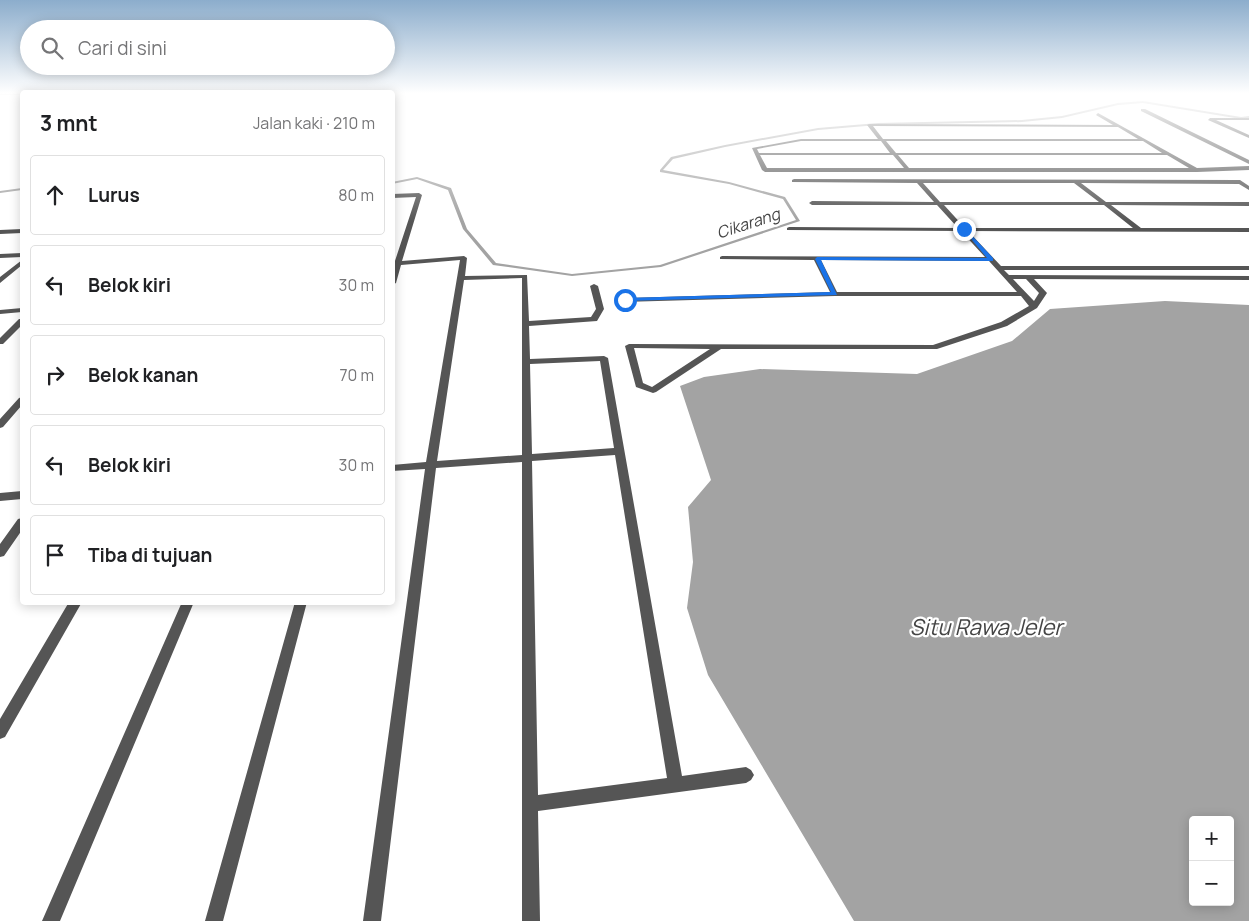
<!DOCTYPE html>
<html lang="id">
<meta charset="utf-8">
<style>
body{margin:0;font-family:Manrope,sans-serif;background:#f6f6f6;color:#202124}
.controls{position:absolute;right:15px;bottom:15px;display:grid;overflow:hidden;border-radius:5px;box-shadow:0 2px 12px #0003}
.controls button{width:45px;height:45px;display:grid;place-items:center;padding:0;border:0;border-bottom:1px solid #e0e0e0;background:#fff;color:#202124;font:25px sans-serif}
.stop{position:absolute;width:15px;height:15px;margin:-11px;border:4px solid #1a73e8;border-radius:50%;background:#fff}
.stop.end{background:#1a73e8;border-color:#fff;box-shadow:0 1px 5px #0008}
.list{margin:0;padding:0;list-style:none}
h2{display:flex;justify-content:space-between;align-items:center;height:65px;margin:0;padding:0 20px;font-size:21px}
h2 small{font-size:16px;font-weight:400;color:#757577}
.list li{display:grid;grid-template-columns:32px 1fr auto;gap:15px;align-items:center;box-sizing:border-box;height:80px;margin:0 10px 10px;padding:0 10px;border:1px solid #e0e0e0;border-radius:5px}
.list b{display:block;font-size:19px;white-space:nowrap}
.list em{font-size:16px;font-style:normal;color:#757577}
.icon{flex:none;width:28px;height:28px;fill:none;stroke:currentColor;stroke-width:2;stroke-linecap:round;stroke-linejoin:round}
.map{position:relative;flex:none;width:1249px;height:921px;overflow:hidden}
.search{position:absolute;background:#fff;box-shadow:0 2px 12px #0003;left:20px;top:20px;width:375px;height:55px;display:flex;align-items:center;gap:12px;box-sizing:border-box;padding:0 18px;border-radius:28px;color:#757577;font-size:19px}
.panel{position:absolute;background:#fff;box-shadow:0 2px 12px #0003;left:20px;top:90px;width:375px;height:515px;border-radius:5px}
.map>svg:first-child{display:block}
.water{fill:#a3a3a3;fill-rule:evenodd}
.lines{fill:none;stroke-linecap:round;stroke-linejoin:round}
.stream{fill:#a3a3a3;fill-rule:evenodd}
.street{fill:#555;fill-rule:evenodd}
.route{fill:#1a73e8}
.labels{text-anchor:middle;stroke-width:4.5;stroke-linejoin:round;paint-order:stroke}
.far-water-label{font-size:16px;font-style:italic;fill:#444;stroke:#fff}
.near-water-label{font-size:22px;font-style:italic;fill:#444;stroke:#fff}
</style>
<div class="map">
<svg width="1249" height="921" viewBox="0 0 1249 921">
<rect width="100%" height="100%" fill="#fff"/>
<path class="water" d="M1165 301 1249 305V921H854L708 675 687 608 693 562 688 507 711 480 680 386 704 377 760 369 917 374 1012 341 1050 309ZM1193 820H1230V902H1193Z"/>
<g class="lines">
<path class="stream" d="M1143 101 1241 117 1249 116V118L1241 119 1143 103 1118 105 1062 118 1022 122 878 125 818 130 725 147 673 159 663 170 729 182 785 197 800 221 661 267 572 276 493 265 463 229 448 190 417 179 392 184V182L417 177 451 188 467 229 496 263 572 274 660 265 796 220 783 199 729 184 660 172V170L671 157 725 145 818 128 878 123 1022 120 1062 116 1118 103Z
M22 188V190L0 193V191Z"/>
<path class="street" d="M0 93H22V95H0Z
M1141 109H1145L1249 160V164L1141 111Z
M1098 113 1197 168 1249 166V170L1197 172H765L762 170 752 148 801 139H878L867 125 869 124 1113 125 1096 115ZM873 126 1118 127 1138 139H883ZM801 141H881L890 153H759L757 149ZM886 141H1143L1162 153H896ZM760 155H893L904 168H767ZM898 155H1167L1189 168H909Z
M1210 118H1249V120H1216L1249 135V138L1208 120Z
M794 179 1240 180 1249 186V190L1239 184 1081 183 1106 202H1249V206L1111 205 1141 228H1249V232L968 231 1001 266H1249V270H1004L1009 275 1249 276V280L1034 279 1047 293 1037 308 1007 326 937 349H721L656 392 653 393 636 387 625 346 629 344 933 345 1001 322 1029 306 1021 296H835L622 302 621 300 625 298 830 292 814 260 720 259V257L722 256 985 257 961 231 787 230V228L789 227 958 228 937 205H812L809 203 812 201 934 202 917 183 792 182V180ZM923 183H1074L1099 202H940ZM944 205H1104L1133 228H965ZM821 260 989 261 1017 292H837ZM1013 279H1026L1039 293 1034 301ZM634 348 710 349 652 387 643 383Z
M419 193 422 195 402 261 464 256 467 258 465 276 527 275 529 321 591 317 596 309 590 286 594 284 598 286 604 309 597 321 529 326 530 359 604 356 608 358 682 776 746 767 751 770 754 775 751 780 746 783 538 811 540 921H522V462L436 468 381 921H363L425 469 392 471V465L426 462 460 260 401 265 396 283 392 285V270L416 197 392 198V194ZM522 278V455L437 461 464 280ZM600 361 614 448 532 454 530 364ZM615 455 667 778 538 795 532 461Z
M22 229V233L0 234V230Z
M22 253V257L0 258V254Z
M22 260V265L0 283V277Z
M22 308V312L0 314V310Z
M19 319H22V325L3 344H0V338Z
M22 397V405L3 427 0 428V419L19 398Z
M22 491V499L0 501V493Z
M22 518V530L4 556 0 557V544L18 519Z
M69 602H82L5 737 0 739V719Z
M182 602H194L60 921H42Z
M295 602H307L223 921H205Z"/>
</g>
<linearGradient id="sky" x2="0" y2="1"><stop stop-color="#8cadcc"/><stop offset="0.42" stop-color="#fff"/><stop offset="1" stop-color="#fff" stop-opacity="0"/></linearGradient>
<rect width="1249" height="222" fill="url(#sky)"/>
<path class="route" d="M962 228H965L993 258V261L821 260 837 295 625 301 622 300 625 298 831 292 815 259 817 257 987 258Z"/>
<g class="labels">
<g class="far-water-label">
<text transform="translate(748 223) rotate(-18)" y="6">Cikarang</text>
</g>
<g class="near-water-label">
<text x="986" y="635">Situ Rawa Jeler</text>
</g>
</g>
</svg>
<div class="controls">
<button>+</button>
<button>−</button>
</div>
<div class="stop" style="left:625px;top:300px"></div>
<div class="stop end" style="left:964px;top:229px"></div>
<div class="search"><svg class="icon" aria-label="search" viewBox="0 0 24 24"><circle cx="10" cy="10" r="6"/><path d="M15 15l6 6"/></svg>Cari di sini</div>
<section class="panel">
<h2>3 mnt<small>Jalan kaki · 210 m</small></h2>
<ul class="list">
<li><svg class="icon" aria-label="ahead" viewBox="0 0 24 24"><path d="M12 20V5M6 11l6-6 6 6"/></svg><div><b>Lurus</b></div><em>80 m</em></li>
<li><svg class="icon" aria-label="left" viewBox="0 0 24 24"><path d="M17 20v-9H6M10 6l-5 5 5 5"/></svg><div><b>Belok kiri</b></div><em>30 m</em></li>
<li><svg class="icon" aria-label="right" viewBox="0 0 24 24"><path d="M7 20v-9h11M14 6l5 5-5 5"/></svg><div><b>Belok kanan</b></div><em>70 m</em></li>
<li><svg class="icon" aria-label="left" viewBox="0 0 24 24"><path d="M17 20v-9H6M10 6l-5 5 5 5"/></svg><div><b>Belok kiri</b></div><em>30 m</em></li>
<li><svg class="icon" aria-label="arrive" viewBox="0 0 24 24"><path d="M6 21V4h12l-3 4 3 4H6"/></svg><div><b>Tiba di tujuan</b></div></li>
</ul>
</section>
</div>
